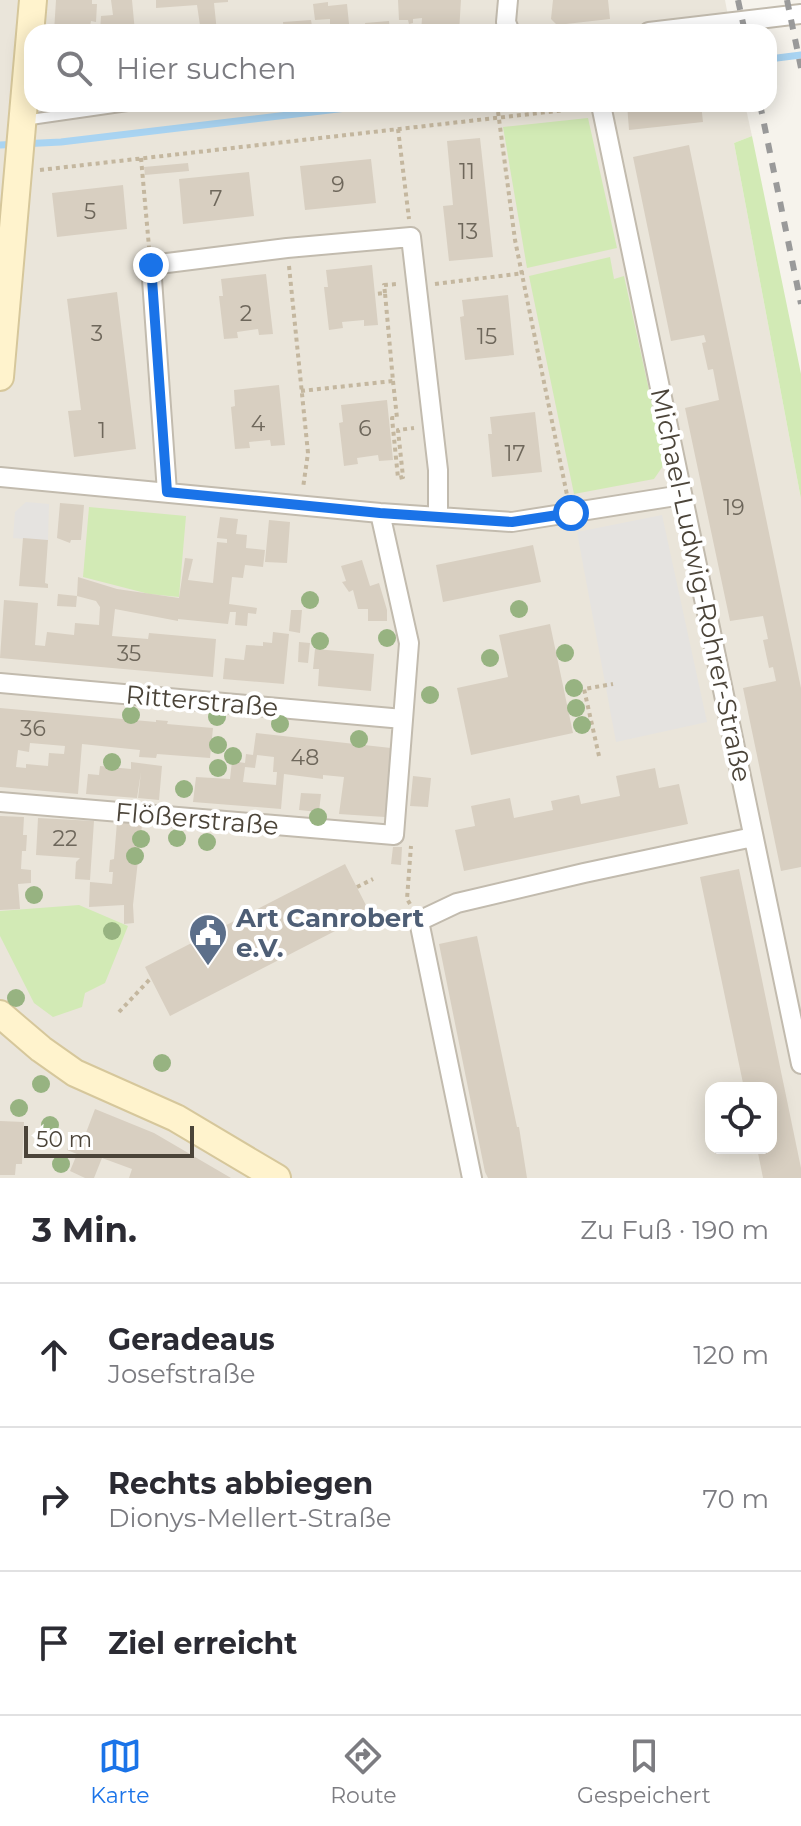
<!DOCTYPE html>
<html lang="de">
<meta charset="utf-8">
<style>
body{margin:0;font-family:Montserrat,sans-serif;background:#f7f7f7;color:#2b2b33}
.controls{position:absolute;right:24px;bottom:24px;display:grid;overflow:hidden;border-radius:16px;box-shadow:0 4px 20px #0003}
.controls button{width:72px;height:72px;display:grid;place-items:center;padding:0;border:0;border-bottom:2px solid #e1e1e2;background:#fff;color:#2b2b33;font:40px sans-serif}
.scale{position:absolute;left:24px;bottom:20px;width:170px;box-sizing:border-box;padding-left:8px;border:4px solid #4b4439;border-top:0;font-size:22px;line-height:28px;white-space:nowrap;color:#4b4439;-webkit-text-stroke:6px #fff;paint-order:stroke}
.stop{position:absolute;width:24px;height:24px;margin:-18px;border:6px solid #1a73e8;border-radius:50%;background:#fff}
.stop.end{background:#1a73e8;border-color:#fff;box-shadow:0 2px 8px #0008}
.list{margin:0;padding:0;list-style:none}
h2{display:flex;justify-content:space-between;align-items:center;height:104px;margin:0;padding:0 32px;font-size:34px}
h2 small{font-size:26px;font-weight:400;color:#7c7c81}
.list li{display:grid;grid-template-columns:52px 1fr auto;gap:24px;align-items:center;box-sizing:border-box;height:144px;padding:0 32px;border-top:2px solid #e1e1e2}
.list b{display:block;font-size:30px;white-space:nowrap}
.list p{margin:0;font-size:26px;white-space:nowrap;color:#7c7c81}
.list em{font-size:26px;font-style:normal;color:#7c7c81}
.icon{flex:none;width:44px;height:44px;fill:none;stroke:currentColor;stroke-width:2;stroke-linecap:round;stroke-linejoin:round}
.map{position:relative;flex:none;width:801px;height:1178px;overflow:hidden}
.search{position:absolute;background:#fff;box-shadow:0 4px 20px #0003;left:24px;right:24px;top:24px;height:88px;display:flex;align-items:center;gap:20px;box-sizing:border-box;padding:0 28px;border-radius:24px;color:#7c7c81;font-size:30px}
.sheet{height:536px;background:#fff}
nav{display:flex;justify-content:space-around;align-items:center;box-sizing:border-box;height:112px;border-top:2px solid #e1e1e2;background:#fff;font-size:22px;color:#7c7c81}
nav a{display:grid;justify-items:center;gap:4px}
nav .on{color:#1a73e8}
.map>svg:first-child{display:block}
.residential{fill:#eae5da;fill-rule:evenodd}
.green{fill:#d2eab5}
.parking{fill:#e5e3e0}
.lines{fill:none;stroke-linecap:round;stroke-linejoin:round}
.stream{stroke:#a9d4f2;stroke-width:7}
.building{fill:#d8cfc1;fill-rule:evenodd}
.lane-casing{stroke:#c2bbae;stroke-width:13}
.street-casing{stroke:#c2bbae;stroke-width:22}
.secondary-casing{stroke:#d6c79b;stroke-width:30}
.path{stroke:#c4b79f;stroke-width:4;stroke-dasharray:4 4;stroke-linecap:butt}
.lane{stroke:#fff;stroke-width:9}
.street{stroke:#fff;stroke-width:18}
.secondary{stroke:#fff3cd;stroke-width:26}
.rail{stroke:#9a9a9a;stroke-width:6;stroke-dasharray:10 10;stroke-linecap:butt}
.tree{fill:#97b381}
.route{stroke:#1a73e8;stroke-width:10}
.labels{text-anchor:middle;stroke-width:8;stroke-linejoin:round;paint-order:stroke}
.number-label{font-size:22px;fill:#6e675b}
.street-label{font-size:26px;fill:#4b4439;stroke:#fff}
.service-label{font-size:26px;font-weight:bold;fill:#4e5e75;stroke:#fff;text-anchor:start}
</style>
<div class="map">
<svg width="801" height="1178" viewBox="0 0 801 1178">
<rect width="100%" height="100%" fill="#f6f3ec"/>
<path class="residential" d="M0 0H725L731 32H32V104H745L752 136 734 143 801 499V1178H0ZM711 1088H771V1148H711Z"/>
<path class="green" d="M588 118 617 248 527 268 503 127Z
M752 136 801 374V499L734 143Z
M610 257 614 279 624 276 665 463 654 479 574 494 529 276Z
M89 507 186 516 179 597 149 594 83 577Z
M79 905 128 926 105 983 85 993 82 1007 53 1017 34 1003 0 936V911Z"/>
<path class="parking" d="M26 502 49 504 48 541 13 538 15 512Z
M662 515 707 722 616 742 577 532Z"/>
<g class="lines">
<path class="stream" d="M769 59 801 55
M0 145 61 142 380 104"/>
</g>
<path class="building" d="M56 0H92V4H97L96 22 91 21 89 32H54Z
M111 0H132L135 32H100L101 16 113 15Z
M156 0H228V2L214 3 217 32H201L197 5 156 8Z
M398 0H461L459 32H421L422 18 413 19V23L409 24 408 20H399Z
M553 0H608L610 19 557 25 551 19Z
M328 2V6L347 4 349 24 330 26V19L315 20 313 4Z
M311 20 313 32H284L283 22Z
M389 21 390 32H366L365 23Z
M627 104H701L703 122 629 130Z
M480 138 493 257 449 261 443 206 453 205 447 141Z
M689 145 801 688V867L781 871 743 688 776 681 773 667 769 668 763 640 768 639 763 616 730 621 685 408 719 400 713 369 708 370 702 343 706 342 704 335 671 341 633 157Z
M371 159 376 203 305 210 300 166Z
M188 163 189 171 145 175 144 167Z
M249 172 254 216 183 224 179 179Z
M123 185 127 229 57 237 52 193Z
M372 265 378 325 364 326V320L342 322 343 328 329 330 324 287H328L326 270Z
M266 274 273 334 259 335 258 329 237 332 238 338 224 339 219 296H223L221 279Z
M117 292 136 449 74 457 68 411 81 410 67 299Z
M508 295 514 355 465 360 460 317 464 316 462 300Z
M279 385 285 445 271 446 270 440 249 442 250 448 235 449 231 407 235 406 234 390Z
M387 400 393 460 379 461 378 455 357 458 358 464 344 466 339 423 343 422 341 405Z
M535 412 542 472 492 477 488 434H492L490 417Z
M60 503 84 505 81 540H71L70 543 57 538Z
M220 517 238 519 236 534 247 535 246 548 265 550 263 567 245 565 243 578 232 577 229 604 257 608 256 614 248 613 247 626 235 625 236 612H230L228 624 178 619V621L115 609 112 636 148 639 149 633 216 639 213 677 0 658 4 600 38 603 35 645 45 646 47 632 74 635 75 623 99 625 100 607 96 601 77 596 78 577 117 589 179 598 185 558 193 559 188 580 213 583 217 542 227 543V539L217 538Z
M269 520 290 522 287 563 265 562Z
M23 538 48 540 45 583 48 584V588L19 586Z
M533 545 541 582 443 602 436 565Z
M362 560 370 586 379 583 387 610V621H368V609H358L353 590 349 592 342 582 346 581 341 566Z
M58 594 77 596 76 607 57 606Z
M291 610H302L300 633 289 631Z
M550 624 573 733 471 755 457 688 508 677 499 635Z
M273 632 289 634 284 684 223 679 225 658 244 660 246 645 263 646V642L272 643Z
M299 642 310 643 308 663 298 662Z
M315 649 374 654 371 691 318 686 319 669H313Z
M0 708 156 722V720L168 721 167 724 213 728 210 758 157 754 156 758 139 757 140 750 82 744 78 794 0 787ZM30 743 65 746 64 754 49 753 48 766 26 764V768L16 767 18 750 29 752Z
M256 733 391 748 385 817 339 814 344 777 323 775V779L284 774 281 809 193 802 196 777 230 779 232 761 245 763 246 754 253 755ZM257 755 274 757 273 772H277L276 785 243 782 245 767 255 768Z
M131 762 162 766 159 800 138 798 141 772 137 798 86 794 88 774 99 775 100 766 131 769Z
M655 768 659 788 679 784 688 824 464 871 455 830 475 826 471 806 510 798 514 818 553 810 551 801 579 795 581 804 620 796 616 776Z
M413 776 431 778 428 807 410 806Z
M301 793 321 794 319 812 299 810Z
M0 816 24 817 23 835H27L26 851H22L21 869 31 870V883L18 884 20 909 0 910Z
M38 818 94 821 90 880 75 879 76 862 80 858 36 855Z
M117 822 142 825 133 905 134 923 124 924V905L89 907 90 882 112 884 113 872H109L110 860 114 859Z
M393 847H402L401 865 391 864Z
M345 864 370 913 170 1016 145 967Z
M739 869 801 1168V1178H763L757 1148H771V1088H744L700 877Z
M477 936 517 1127H519L527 1178H488L485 1172 439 944Z
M95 1109 154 1133 231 1178H129L132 1169 102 1158 94 1178H85L70 1171 77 1154 67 1150 73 1134 84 1138Z
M0 1121 24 1122 22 1164H16L15 1175H0Z"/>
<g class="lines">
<g class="lane-casing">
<path id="lane" d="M27 120 138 104"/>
</g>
<g class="street-casing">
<path id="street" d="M508 0 506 22 510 32
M649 32 801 14
M601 105 801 1064
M0 477 380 513 512 522 682 495
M167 492 151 265 287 248 411 237 438 470V517
M0 683 403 719
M0 802 394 835 409 643 380 513
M472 1178 419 921 457 903 584 873 753 837"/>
</g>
<g class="secondary-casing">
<path id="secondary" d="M0 377 33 0
M0 1014 41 1049 75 1073 176 1118 277 1178"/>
</g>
<path class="path" d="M497 104 515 240 567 495
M398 129 409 219
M141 158 149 247
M40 170 583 108
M289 266 308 453 303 488
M435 284 524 273
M385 293 384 285 397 284
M393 381 397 418H392L398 478 403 477 398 430 414 428
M301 391 393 381 385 293 375 294
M599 756 584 689 613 684
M357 887 373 879
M410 904 407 899 411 846
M119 1012 151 978"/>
<use href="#lane" class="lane"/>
<use href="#street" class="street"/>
<use href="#secondary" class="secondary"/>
<path class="rail" d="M738 0 745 32
M787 0 801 68
M760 104 801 304"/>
</g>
<g class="tree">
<circle cx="310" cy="600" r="9"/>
<circle cx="519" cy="609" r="9"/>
<circle cx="387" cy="638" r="9"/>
<circle cx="320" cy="641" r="9"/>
<circle cx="565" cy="653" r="9"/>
<circle cx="490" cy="658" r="9"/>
<circle cx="574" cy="688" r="9"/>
<circle cx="430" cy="695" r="9"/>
<circle cx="576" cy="708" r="9"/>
<circle cx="131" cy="715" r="9"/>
<circle cx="217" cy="717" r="9"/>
<circle cx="280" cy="724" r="9"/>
<circle cx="582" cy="725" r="9"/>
<circle cx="359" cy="739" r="9"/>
<circle cx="218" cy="745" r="9"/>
<circle cx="233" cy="756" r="9"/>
<circle cx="112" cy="762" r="9"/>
<circle cx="218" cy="768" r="9"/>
<circle cx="184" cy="789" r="9"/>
<circle cx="318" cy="817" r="9"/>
<circle cx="177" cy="838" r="9"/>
<circle cx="141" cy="839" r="9"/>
<circle cx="207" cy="842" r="9"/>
<circle cx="135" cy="856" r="9"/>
<circle cx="34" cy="895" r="9"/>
<circle cx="112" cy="931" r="9"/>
<circle cx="16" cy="998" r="9"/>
<circle cx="162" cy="1063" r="9"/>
<circle cx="41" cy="1084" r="9"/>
<circle cx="19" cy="1108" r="9"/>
<circle cx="50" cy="1125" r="9"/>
<circle cx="61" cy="1164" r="9"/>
</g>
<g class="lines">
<path class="route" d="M151 265 167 492 380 513 512 522 571 513"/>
</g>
<defs>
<g id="civic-pin" transform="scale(2)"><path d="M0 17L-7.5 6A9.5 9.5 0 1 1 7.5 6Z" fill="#5c6f8a" stroke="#fff"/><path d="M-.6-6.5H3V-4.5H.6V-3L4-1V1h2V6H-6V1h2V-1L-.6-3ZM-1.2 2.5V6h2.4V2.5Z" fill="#fff"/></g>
</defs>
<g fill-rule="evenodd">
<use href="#civic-pin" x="208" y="933"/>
</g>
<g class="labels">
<g class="number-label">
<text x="467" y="179">11</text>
<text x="338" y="192">9</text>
<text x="216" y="206">7</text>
<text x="90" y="219">5</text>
<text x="468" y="239">13</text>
<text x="246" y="321">2</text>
<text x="97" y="341">3</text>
<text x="487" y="344">15</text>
<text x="258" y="431">4</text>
<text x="365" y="436">6</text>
<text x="102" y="438">1</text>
<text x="515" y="461">17</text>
<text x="734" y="515">19</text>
<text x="129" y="661">35</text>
<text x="33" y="736">36</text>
<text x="305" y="765">48</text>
<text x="65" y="846">22</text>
</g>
<g class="street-label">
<text transform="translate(701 585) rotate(78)" y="9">Michael-Ludwig-Rohrer-Straße</text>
<text transform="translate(202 701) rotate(5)" y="9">Ritterstraße</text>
<text transform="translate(197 819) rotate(5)" y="9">Flößerstraße</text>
</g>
<g class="service-label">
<text x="236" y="927">Art Canrobert<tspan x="236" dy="30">e.V.</tspan></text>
</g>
</g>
</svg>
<div class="controls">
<button><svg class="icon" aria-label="locate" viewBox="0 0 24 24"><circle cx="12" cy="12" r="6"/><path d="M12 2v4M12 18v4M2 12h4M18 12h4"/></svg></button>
</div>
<div class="scale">50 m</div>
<div class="stop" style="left:571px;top:513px"></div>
<div class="stop end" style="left:151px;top:265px"></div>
<div class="search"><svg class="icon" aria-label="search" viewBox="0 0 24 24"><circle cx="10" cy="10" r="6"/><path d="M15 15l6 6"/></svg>Hier suchen</div>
</div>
<section class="sheet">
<h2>3 Min.<small>Zu Fuß · 190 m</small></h2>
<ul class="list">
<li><svg class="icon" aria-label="ahead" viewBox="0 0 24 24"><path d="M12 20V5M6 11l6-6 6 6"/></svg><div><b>Geradeaus</b><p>Josefstraße</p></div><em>120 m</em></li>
<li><svg class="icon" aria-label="right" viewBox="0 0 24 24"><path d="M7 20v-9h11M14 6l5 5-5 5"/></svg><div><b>Rechts abbiegen</b><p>Dionys-Mellert-Straße</p></div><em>70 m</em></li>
<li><svg class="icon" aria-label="arrive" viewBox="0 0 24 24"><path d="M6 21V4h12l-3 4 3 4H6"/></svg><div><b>Ziel erreicht</b></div></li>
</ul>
</section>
<nav>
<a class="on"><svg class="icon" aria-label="map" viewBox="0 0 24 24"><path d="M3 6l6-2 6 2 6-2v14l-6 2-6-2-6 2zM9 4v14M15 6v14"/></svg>Karte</a>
<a><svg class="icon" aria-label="directions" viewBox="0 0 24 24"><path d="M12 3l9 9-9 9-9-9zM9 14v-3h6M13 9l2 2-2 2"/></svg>Route</a>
<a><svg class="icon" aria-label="saved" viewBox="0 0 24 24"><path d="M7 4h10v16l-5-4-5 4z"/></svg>Gespeichert</a>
</nav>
